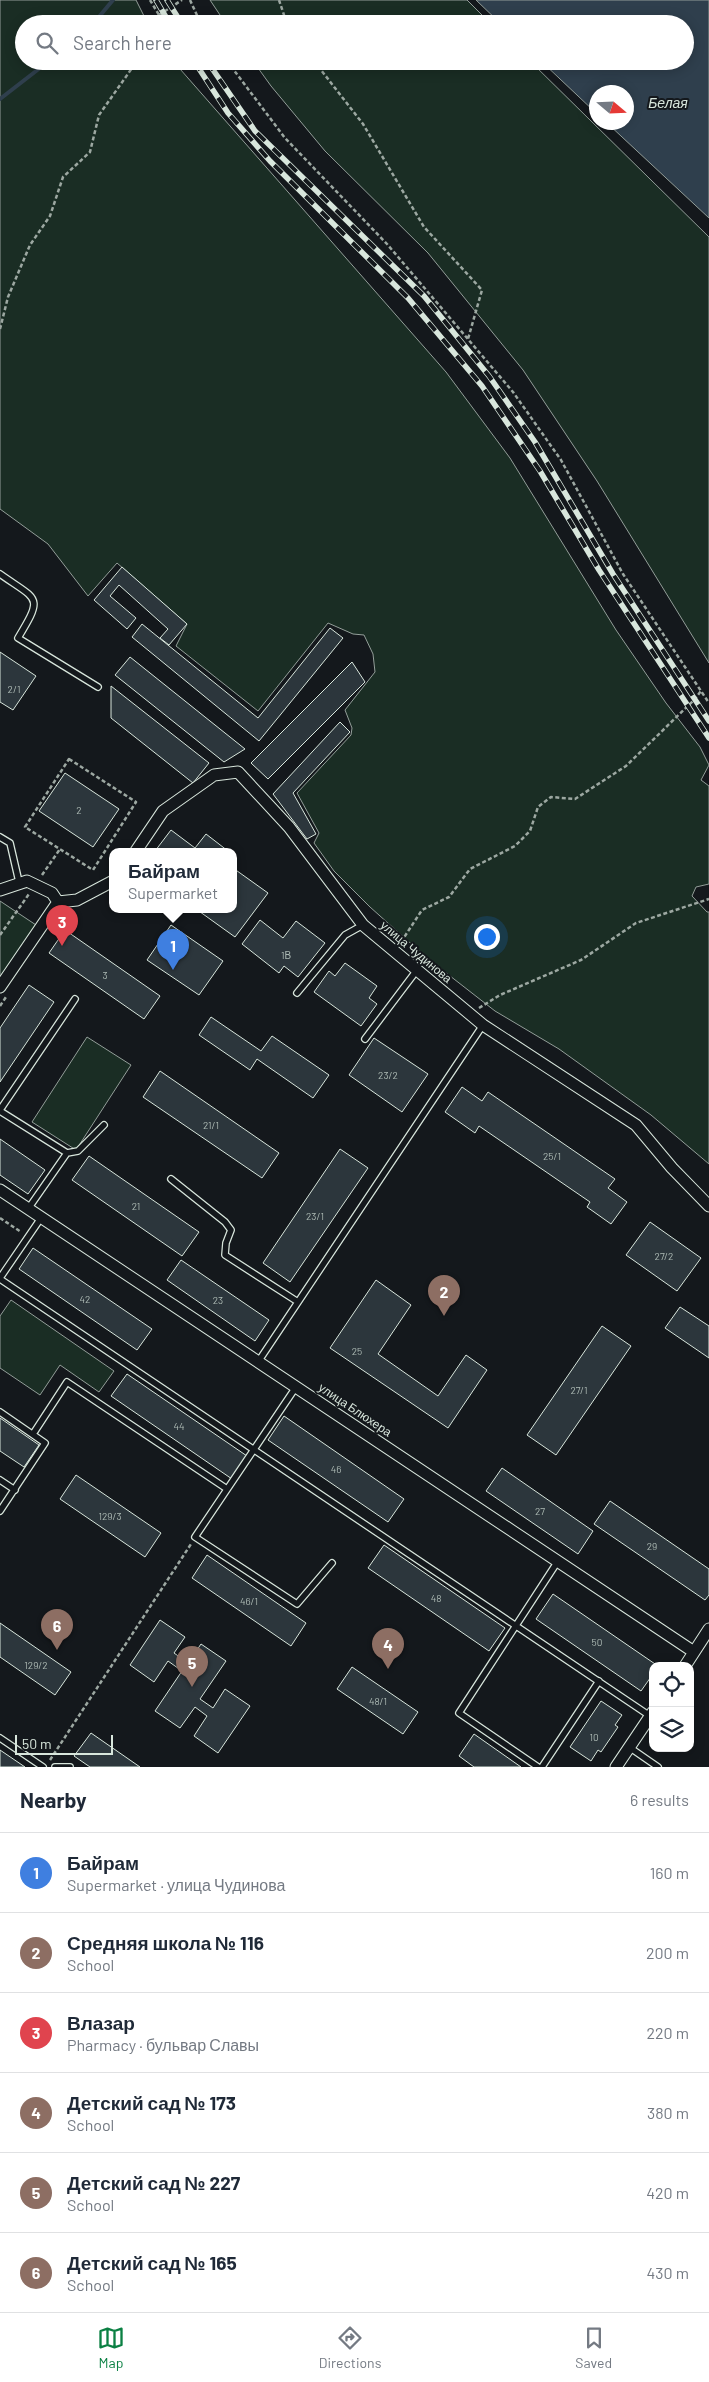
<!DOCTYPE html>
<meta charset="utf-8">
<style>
body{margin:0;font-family:Barlow,sans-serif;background:#f6f6f7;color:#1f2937}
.controls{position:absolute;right:15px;bottom:15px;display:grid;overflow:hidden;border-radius:10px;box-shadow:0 2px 12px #0003}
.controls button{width:45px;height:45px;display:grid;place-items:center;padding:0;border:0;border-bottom:1px solid #e0e1e3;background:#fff;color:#1f2937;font:25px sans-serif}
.compass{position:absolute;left:589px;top:85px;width:45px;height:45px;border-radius:50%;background:#fff;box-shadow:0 2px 12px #0003;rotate:109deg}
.scale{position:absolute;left:15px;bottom:12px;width:98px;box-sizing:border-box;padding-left:5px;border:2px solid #d8e6dc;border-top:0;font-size:14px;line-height:18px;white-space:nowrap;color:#d8e6dc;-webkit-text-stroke:4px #14181c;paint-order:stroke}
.you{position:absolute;left:486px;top:936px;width:18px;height:18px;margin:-12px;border:4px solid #fff;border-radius:50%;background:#1a73e8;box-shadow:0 0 0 8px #1a73e833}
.badge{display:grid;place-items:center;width:32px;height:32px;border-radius:50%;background:#0b8043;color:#fff;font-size:16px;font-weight:700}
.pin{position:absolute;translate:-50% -41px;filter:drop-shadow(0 1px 2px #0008)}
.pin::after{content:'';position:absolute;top:26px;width:18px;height:15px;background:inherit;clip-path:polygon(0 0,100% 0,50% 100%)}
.popup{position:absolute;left:109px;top:848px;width:128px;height:65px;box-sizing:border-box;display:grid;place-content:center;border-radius:10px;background:#fff;filter:drop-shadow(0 1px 4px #0005);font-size:16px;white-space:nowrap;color:#747a83}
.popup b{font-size:19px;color:#1f2937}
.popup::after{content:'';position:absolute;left:50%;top:100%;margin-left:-10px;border:10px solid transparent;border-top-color:#fff}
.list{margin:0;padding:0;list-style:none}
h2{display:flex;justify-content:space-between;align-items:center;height:65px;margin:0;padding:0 20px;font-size:21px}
h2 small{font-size:16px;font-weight:400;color:#747a83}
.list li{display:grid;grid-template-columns:32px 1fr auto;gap:15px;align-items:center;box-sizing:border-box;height:80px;padding:0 20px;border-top:1px solid #e0e1e3}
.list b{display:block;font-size:19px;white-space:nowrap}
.list p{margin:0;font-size:16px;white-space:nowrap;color:#747a83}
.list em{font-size:16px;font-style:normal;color:#747a83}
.icon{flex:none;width:28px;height:28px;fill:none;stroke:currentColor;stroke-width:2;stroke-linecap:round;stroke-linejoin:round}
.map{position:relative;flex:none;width:709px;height:1767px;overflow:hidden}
.search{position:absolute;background:#fff;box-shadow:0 2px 12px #0003;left:15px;right:15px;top:15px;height:55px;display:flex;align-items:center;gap:12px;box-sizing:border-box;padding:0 18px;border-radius:28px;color:#747a83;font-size:19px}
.sheet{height:545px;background:#fff}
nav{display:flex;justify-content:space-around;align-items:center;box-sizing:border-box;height:70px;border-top:1px solid #e0e1e3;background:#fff;font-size:14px;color:#747a83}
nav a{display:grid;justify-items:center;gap:2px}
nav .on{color:#0b8043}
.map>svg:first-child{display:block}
.green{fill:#1a2d24;stroke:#939e99}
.water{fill:#2f3f4d;stroke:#939e99}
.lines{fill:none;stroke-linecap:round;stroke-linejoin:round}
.stream{stroke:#2f3f4d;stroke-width:4}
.building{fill:#2c363c;stroke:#d8e6dc}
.lane-casing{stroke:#d8e6dc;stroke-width:8}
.street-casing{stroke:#d8e6dc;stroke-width:13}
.path{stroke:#9da8a2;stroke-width:2.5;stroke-dasharray:4 2.5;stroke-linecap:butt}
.lane{stroke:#14181c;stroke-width:5.5}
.street{stroke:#14181c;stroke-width:11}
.rail-casing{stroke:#d8e6dc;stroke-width:5.5}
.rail{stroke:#14181c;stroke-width:4;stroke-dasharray:11;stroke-linecap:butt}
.labels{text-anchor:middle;stroke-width:4;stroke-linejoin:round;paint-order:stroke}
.number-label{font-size:10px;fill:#adbab4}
.street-label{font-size:12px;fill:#d8e6dc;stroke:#14181c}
.water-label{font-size:14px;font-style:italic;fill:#d8e6dc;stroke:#14181c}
</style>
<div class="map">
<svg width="709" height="1767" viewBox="0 0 709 1767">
<rect width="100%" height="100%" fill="#14181c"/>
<path class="green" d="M0 0H136L148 24H24V61H173L446 372 510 458 616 630 666 703 700 747 709 765 701 780 709 786V884L696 887 692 896 707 912H709V1164L651 1115 559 1049 495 1011 427 958 370 907 334 871 314 843 319 833 297 793 351 735 352 728 345 710 375 672 373 654 364 635 353 634 328 623 258 711 176 646 187 624 117 563 88 596 48 544 0 509Z
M210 0H467L491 24H226Z
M253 61H530L709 237V663L597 481 523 370 428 253 325 151 271 86Z
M0 901 36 925 0 979Z
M87 1037 131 1065 76 1150 32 1122Z
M11 1300 114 1371 99 1392 60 1365 40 1395 0 1368V1316Z"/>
<path class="water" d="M476 0H709V218L607 123 626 122V92H596V113L541 61H685V24H501Z"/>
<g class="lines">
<path class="stream" d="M93 24 113 0
M0 99 49 61"/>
</g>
<path class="building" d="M122 567 187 624 169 645 160 638 168 629 119 585 110 596 136 618 127 629 94 600Z
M142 624 258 718 330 628 343 638 259 741 132 637Z
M0 652 36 676 13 710 0 702Z
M130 657 245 749 224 762 115 675Z
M352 662 365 682 268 779 251 763Z
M111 686 209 763 193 783 111 718Z
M340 722 350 732 293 793 316 834 307 839 273 794Z
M65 773 119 809 93 847 39 811Z
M171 830 195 848 206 834 228 851H155Z
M233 868 268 893 235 937 196 909H233Z
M260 920 283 938 296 921 325 943 298 977 284 966 279 973 242 944Z
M171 925 223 961 199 995 147 960Z
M65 930 160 996 144 1019 49 953Z
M345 963 377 986 369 998 377 1004 361 1026 314 992 329 971 335 976Z
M29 985 54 1002 0 1082V1028Z
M211 1017 261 1051 272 1036 329 1075 313 1098 257 1059 250 1070 199 1035Z
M374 1038 428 1074 402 1112 349 1075Z
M160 1071 279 1153 262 1178 143 1097Z
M462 1087 482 1101 488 1092 615 1179 608 1188 627 1202 611 1224 587 1207 590 1202 479 1126 475 1133 445 1112Z
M0 1139 45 1170 28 1194 0 1175Z
M340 1149 368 1168 290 1282 263 1263Z
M89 1156 199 1232 182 1256 72 1180Z
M650 1222 701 1258 677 1291 626 1255Z
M33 1248 152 1329 137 1350 19 1269Z
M181 1260 269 1320 255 1341 167 1280Z
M376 1280 411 1305 378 1354 438 1396 466 1355 487 1370 448 1428 330 1348Z
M680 1307 709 1326V1358L665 1328Z
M602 1326 631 1346 556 1455 527 1435Z
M127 1374 247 1456 232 1479 111 1396Z
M284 1416 404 1499 388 1522 268 1440Z
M0 1418 39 1445 24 1467 0 1451Z
M502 1468 593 1531 578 1554 486 1491Z
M76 1475 161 1533 145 1557 60 1499Z
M610 1501 709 1569V1595L705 1600 594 1524Z
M384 1545 505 1628 489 1651 368 1568Z
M207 1555 306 1623 291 1646 192 1578Z
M553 1594 658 1666H653V1674L641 1691 536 1619Z
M160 1620 185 1637 174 1653 188 1663 201 1644 226 1661 200 1699 213 1708 225 1689 250 1706 218 1753 194 1736 207 1716 195 1707 180 1728 155 1711 182 1671 168 1661 154 1682 130 1665Z
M0 1623 71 1672 55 1695 0 1657Z
M352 1667 418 1712 403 1734 337 1689Z
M601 1701 622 1715 615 1725 618 1727 601 1752 598 1750 591 1761 570 1747Z
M91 1733 140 1767H90L74 1756Z
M474 1734 521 1767H474L459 1756Z
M0 1750 25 1767H0Z"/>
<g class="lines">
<g class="lane-casing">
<path id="lane" d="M0 574C38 601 44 595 18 638L98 687
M0 837 10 843 19 882
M297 993 345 935 363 925
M365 1039 417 970
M0 1110 75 999
M0 1111 67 1153
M171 1179 225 1222 231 1230 226 1243 225 1255 298 1302
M28 1209 67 1153 78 1151 104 1125
M0 1278 41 1218
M0 1279 650 1716
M258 1362 483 1025
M296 1387 195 1537 297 1604 332 1563
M0 1412 45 1443 0 1511
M33 1434 67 1382 227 1489
M0 1480 15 1490
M0 1738 43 1767
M629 1747 658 1767
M55 1767H70
M538 1767 459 1713 558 1561
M542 1767 599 1681"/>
</g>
<g class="street-casing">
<path id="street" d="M136 851 163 811 214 775 238 772 289 827 363 925 483 1025 636 1125 672 1168 709 1206
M0 890 27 881 52 893 58 902
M58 902 77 900 113 881
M0 987 58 902
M0 1190 694 1652
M685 1666 709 1629
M616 1767 653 1712"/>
</g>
<path class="path" d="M150 0 159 15 156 24
M190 0 201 24
M279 0 287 24
M159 15 182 0
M227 61 285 138 387 244 513 392 561 460 623 574 709 703
M314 61 363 124 424 227 482 290 468 339
M0 329 8 297 30 245 50 216 63 177 90 152 99 115 137 61
M69 759 136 802 93 870 25 827Z
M42 875 60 849
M0 935 29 894
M401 942 422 910 449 897 470 869 515 846 530 831 538 807 551 797 575 799 626 766 694 700 701 691
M0 1006 6 997
M479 1008 500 995 581 960 636 923 709 899
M0 1218 21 1232
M50 1760 191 1544"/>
<use href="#lane" class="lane"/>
<use href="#street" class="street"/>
<g class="rail-casing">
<path id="rail" d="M156 0 170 24
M167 0 182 24
M194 61 228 113 270 161 408 298 482 386 540 471 599 570 709 738
M207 61 255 131 424 296 489 376 535 442 613 574 709 721"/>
</g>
<use href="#rail" class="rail"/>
</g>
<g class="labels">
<g class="number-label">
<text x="14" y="693">2/1</text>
<text x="79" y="814">2</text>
<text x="286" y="959">1В</text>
<text x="105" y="979">3</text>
<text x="388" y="1079">23/2</text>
<text x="211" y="1129">21/1</text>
<text x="552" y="1160">25/1</text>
<text x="136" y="1210">21</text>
<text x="315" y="1220">23/1</text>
<text x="664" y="1260">27/2</text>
<text x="85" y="1303">42</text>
<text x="218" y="1304">23</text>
<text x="357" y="1355">25</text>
<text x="579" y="1394">27/1</text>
<text x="179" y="1430">44</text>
<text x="336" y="1473">46</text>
<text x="540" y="1515">27</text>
<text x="110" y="1520">129/3</text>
<text x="652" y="1550">29</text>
<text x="436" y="1602">48</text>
<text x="249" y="1605">46/1</text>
<text x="597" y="1646">50</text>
<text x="36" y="1669">129/2</text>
<text x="378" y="1705">48/1</text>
<text x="594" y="1741">10</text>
</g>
<g class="street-label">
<text transform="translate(416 952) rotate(40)" y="4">улица Чудинова</text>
<text transform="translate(355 1410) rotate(34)" y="4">улица Блюхера</text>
</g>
<g class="water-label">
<text x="668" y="108">Белая</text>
</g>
</g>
</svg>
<div class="controls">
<button><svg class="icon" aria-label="locate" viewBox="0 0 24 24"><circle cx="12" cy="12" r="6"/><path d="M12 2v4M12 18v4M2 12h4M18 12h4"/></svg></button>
<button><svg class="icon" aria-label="layers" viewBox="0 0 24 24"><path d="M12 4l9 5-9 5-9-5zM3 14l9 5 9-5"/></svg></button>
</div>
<svg class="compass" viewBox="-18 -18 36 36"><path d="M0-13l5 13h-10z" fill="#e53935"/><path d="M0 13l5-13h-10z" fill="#747a83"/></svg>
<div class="scale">50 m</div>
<div class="you"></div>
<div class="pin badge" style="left:173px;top:970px;background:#3f7fe0">1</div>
<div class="popup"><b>Байрам</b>Supermarket</div>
<div class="pin badge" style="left:444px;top:1316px;background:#8d6e63">2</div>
<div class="pin badge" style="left:62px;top:946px;background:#e0444e">3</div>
<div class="pin badge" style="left:388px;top:1669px;background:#8d6e63">4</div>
<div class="pin badge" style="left:192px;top:1687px;background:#8d6e63">5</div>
<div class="pin badge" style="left:57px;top:1650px;background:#8d6e63">6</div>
<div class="search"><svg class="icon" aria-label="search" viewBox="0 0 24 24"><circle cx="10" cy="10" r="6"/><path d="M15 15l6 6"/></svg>Search here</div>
</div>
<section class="sheet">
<h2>Nearby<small>6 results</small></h2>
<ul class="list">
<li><span class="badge" style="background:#3f7fe0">1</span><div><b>Байрам</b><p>Supermarket · улица Чудинова</p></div><em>160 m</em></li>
<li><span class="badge" style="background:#8d6e63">2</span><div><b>Средняя школа № 116</b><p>School</p></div><em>200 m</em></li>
<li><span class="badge" style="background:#e0444e">3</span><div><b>Влазар</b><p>Pharmacy · бульвар Славы</p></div><em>220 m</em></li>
<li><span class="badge" style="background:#8d6e63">4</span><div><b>Детский сад № 173</b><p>School</p></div><em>380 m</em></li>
<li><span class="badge" style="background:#8d6e63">5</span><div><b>Детский сад № 227</b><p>School</p></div><em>420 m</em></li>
<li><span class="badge" style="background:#8d6e63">6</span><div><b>Детский сад № 165</b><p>School</p></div><em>430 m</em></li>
</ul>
</section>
<nav>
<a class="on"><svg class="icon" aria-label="map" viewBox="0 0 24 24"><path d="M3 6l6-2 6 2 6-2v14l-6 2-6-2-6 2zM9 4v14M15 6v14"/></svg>Map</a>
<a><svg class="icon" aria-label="directions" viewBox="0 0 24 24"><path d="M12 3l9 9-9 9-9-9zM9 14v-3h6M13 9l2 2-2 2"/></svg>Directions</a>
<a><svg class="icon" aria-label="saved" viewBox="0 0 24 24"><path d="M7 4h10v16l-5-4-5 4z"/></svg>Saved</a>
</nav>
